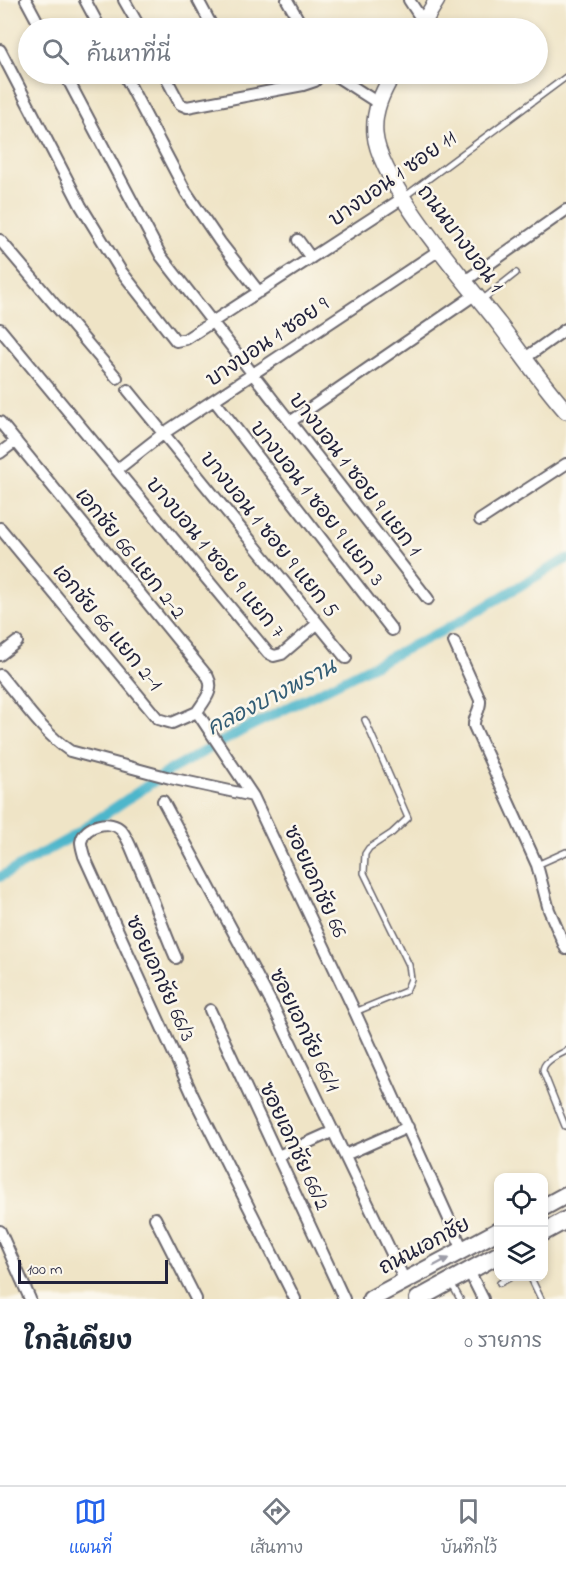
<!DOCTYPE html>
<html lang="th">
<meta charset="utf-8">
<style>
body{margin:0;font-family:"Indie Flower","Playpen Sans Thai",sans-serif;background:#f2f2f3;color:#1f2937}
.controls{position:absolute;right:18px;bottom:18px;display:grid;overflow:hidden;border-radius:12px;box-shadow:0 3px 9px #0003}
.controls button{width:54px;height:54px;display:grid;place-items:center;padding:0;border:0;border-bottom:2px solid #e0e1e3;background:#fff;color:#1f2937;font:30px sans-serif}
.scale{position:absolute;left:18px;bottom:15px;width:150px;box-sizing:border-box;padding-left:6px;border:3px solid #22223b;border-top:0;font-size:16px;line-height:21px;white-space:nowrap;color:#22223b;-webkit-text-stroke:4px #fbf7ec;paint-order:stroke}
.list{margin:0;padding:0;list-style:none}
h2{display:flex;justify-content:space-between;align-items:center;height:78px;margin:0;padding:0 24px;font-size:26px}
h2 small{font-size:20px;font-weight:400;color:#747a83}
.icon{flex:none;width:33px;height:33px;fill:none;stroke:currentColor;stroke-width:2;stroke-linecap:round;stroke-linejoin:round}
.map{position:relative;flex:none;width:566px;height:1299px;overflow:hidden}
.search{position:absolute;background:#fff;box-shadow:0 3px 9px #0003;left:18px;right:18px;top:18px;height:66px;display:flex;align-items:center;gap:15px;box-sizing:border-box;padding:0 21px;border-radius:33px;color:#747a83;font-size:22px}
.sheet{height:186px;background:#fff}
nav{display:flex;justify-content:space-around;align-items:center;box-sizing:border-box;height:84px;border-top:2px solid #e0e1e3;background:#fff;font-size:16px;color:#747a83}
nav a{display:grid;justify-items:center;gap:3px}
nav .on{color:#2563eb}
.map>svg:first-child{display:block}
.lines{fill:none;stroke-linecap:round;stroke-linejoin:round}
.canal{stroke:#4db6cb;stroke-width:10}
.service-casing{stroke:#6a666c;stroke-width:8}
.minor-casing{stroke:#6a666c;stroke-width:14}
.secondary-casing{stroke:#6a666c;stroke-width:18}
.primary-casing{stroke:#6a666c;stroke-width:20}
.service{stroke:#fff;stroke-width:5}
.minor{stroke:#fff;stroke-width:10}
.secondary{stroke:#fff;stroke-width:15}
.primary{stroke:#fff;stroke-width:16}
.oneway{fill:#9c9ca7}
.labels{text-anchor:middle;stroke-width:5;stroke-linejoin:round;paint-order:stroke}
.street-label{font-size:21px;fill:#22223b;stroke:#fbf7ec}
.water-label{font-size:22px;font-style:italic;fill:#335d75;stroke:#fbf7ec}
</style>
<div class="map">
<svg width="566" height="1299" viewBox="0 0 566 1299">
<rect width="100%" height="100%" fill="#fbf7ec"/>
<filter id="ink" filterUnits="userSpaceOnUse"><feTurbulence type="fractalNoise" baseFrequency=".0167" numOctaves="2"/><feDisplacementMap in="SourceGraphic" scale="12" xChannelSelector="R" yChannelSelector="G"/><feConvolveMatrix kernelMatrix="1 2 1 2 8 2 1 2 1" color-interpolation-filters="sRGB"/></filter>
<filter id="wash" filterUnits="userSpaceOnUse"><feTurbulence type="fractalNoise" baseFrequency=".008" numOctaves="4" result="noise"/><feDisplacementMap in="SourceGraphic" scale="24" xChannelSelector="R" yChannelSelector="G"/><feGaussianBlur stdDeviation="1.35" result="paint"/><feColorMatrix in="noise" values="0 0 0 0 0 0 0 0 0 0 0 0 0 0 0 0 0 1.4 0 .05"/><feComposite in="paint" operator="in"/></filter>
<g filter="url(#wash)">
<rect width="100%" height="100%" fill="#efe4c6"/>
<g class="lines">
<path class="canal" d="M0 877 70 838 172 769 245 729 446 629 566 559"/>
</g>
</g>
<g filter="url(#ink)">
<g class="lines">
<g class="service-casing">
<path id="service" d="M404 197 566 77
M482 300 516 273
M537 865 566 852
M355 1012 406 991 411 979 409 965 364 873 365 854 369 848 392 833 408 818 365 720
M565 1126 543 1071C543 1061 557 1056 566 1051
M530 1276 541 1299
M451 1283 460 1299
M500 1283 513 1276"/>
</g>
<g class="minor-casing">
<path id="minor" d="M26 0 41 28
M85 0 100 28
M124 0 140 28
M198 0 213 28
M287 0 303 28
M409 0 424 23
M0 50 81 206 121 271 176 341 186 339 403 198
M65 74 161 256 428 599
M124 74 186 192 220 242 259 292
M164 74 180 104 187 107 303 85 315 81 321 74
M333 74 378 103
M0 240 117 378
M298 240 311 258
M465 281 566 210
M0 329 268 653 274 656 282 654 317 624
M525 358 566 329
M128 390 346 658
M214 400 392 630
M0 422 208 677C215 690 204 701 197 712
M290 422 476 294
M0 453 16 441
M118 469 164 433 441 249
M480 520 566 464
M0 528 158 719 172 723 197 712
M454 642 480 700C481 710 473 717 474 726L537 865 549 910 566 949
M0 655 17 642
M0 675C22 701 42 732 70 751L170 778 253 796 355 1012 463 1250
M197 712 253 796
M163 801 273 1006 405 1281
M176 958C162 927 152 895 138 864 133 853 129 840 122 831 111 818 84 825 81 842 81 846 83 852 84 856L194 1098 295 1299
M210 1010 344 1299
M345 1155 408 1127
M278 1156 334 1131
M155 1218 196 1299
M0 1231 30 1299
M469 1271 483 1299"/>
</g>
<g class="secondary-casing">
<path id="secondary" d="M420 28 437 0
M393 74C382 93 373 111 375 134 379 183 466 282 499 324 521 353 542 384 566 411"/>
</g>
<g class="primary-casing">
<path id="primary" d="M544 1207 566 1195
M544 1232 566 1220
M371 1299 498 1231
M418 1299 498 1255"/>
</g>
<use href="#service" class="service"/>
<use href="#minor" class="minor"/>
<use href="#secondary" class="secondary"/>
<use href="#primary" class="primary"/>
</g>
<defs><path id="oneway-solid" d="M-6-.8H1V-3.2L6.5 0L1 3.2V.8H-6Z" transform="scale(1.5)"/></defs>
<use class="oneway" href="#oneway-solid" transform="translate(441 1262) rotate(-28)"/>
</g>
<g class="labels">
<g class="street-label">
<text transform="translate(392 178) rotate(-35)" y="7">บางบอน 1 ซอย 11</text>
<text transform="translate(461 238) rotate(53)" y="7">ถนนบางบอน 1</text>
<text transform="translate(267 341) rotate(-34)" y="7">บางบอน 1 ซอย 9</text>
<text transform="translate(356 474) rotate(52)" y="7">บางบอน 1 ซอย 9 แยก 1</text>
<text transform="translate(318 503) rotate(52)" y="7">บางบอน 1 ซอย 9 แยก 3</text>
<text transform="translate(270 534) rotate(51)" y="7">บางบอน 1 ซอย 9 แยก 5</text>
<text transform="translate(131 553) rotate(51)" y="7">เอกชัย 66 แยก 2-2</text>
<text transform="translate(216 557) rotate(50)" y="7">บางบอน 1 ซอย 9 แยก 7</text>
<text transform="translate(108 627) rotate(50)" y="7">เอกชัย 66 แยก 2-1</text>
<text transform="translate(316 881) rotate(65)" y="7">ซอยเอกชัย 66</text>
<text transform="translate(161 978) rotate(65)" y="7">ซอยเอกชัย 66/3</text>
<text transform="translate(305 1030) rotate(64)" y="7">ซอยเอกชัย 66/1</text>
<text transform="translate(295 1146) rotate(65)" y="7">ซอยเอกชัย 66/2</text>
<text transform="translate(424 1245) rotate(-28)" y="7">ถนนเอกชัย</text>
</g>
<g class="water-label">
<text transform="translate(271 696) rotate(-27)" y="8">คลองบางพราน</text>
</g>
</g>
</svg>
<div class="controls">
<button><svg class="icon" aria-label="locate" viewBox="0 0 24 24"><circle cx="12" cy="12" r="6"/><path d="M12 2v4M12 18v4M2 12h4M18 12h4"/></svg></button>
<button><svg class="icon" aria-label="layers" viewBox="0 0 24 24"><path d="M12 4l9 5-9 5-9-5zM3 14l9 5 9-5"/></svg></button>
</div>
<div class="scale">100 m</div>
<div class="search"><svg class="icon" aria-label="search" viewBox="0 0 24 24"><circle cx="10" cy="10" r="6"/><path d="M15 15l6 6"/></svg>ค้นหาที่นี่</div>
</div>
<section class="sheet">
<h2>ใกล้เคียง<small>0 รายการ</small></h2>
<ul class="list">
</ul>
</section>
<nav>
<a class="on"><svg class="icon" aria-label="map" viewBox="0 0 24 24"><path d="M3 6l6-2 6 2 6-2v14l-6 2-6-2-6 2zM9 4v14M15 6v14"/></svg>แผนที่</a>
<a><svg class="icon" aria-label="directions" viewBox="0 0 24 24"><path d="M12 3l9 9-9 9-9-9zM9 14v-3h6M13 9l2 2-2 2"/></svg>เส้นทาง</a>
<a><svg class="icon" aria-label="saved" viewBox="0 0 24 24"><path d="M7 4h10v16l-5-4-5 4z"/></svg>บันทึกไว้</a>
</nav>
